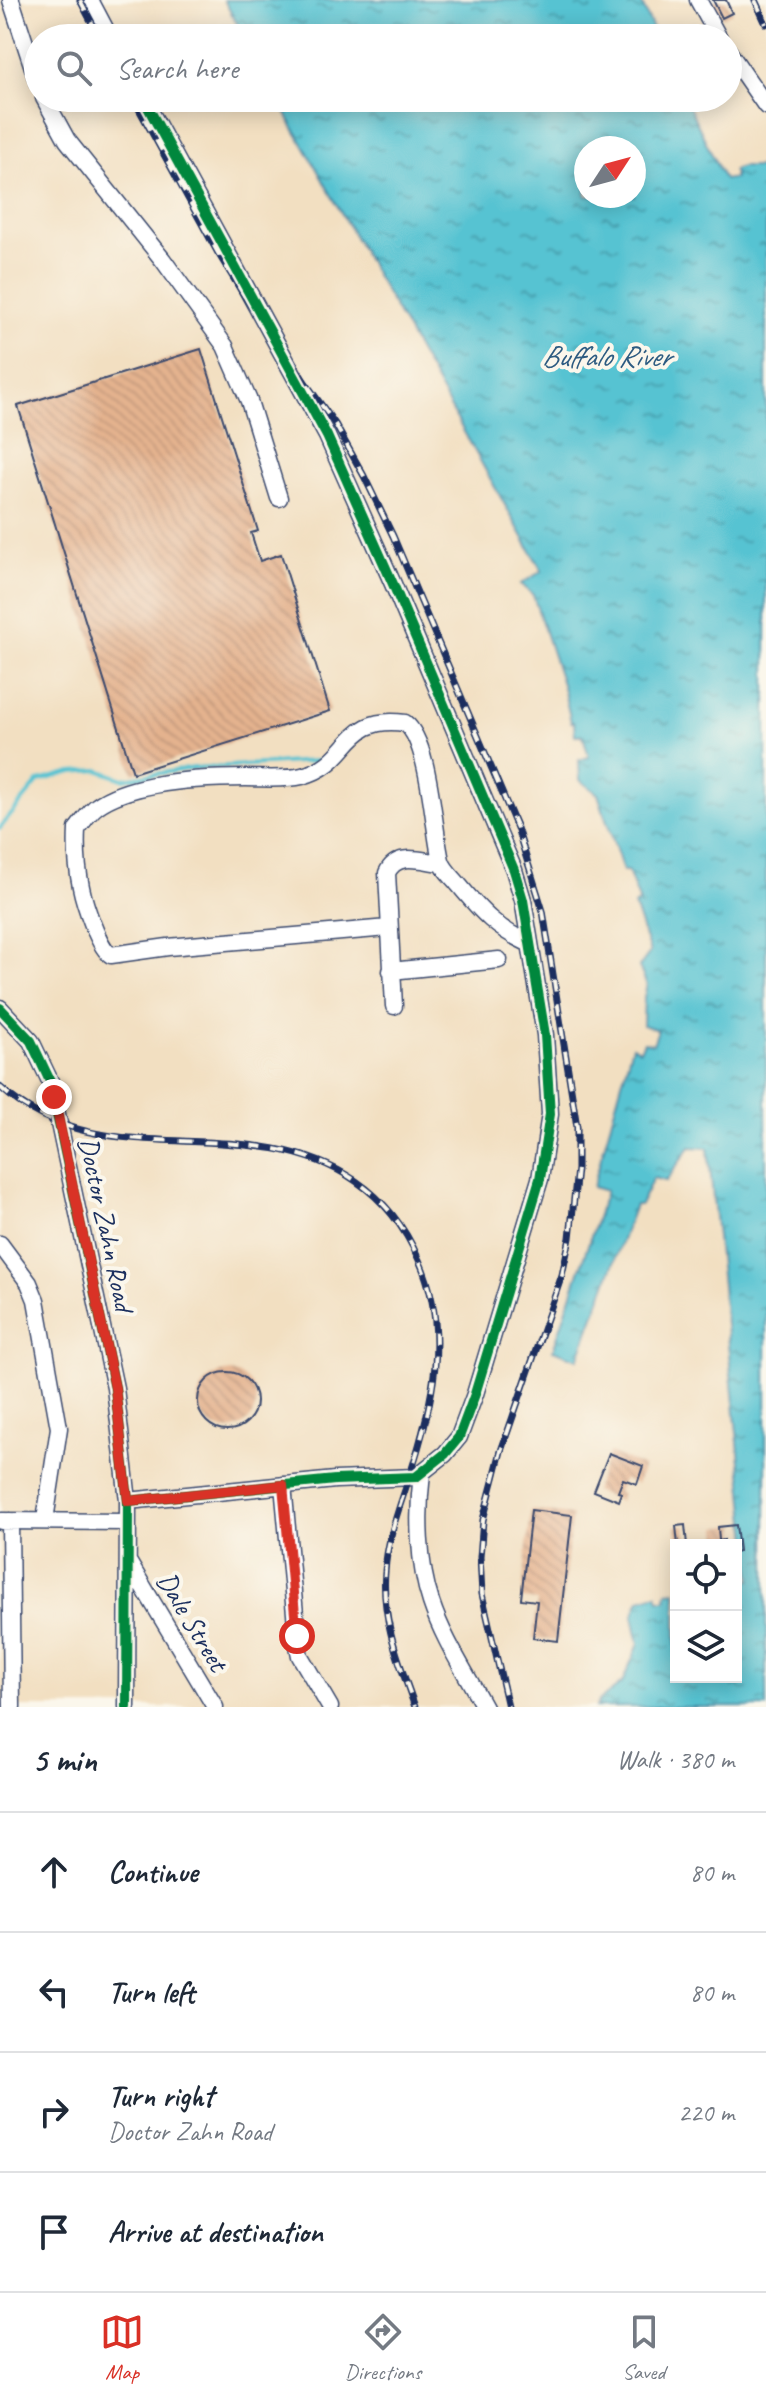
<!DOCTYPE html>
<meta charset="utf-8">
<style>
body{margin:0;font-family:Caveat,sans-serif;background:#f6f6f7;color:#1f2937}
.controls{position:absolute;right:24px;bottom:24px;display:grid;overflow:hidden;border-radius:0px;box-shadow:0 4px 20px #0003}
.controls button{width:72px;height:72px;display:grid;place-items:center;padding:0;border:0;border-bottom:2px solid #e0e1e3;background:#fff;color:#1f2937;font:40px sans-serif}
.compass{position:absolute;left:574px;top:136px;width:72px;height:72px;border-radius:50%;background:#fff;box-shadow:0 4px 20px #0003;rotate:54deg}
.stop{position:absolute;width:24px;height:24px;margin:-18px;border:6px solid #d93025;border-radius:50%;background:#fff}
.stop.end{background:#d93025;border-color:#fff;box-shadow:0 2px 8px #0008}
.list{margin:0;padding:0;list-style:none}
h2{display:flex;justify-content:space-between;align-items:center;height:104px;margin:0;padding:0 32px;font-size:34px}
h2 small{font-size:26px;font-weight:400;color:#747a83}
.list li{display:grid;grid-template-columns:52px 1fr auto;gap:24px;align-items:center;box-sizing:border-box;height:120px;padding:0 32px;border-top:2px solid #e0e1e3}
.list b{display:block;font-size:30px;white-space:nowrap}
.list p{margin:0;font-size:26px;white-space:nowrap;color:#747a83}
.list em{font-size:26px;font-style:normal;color:#747a83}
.icon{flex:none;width:44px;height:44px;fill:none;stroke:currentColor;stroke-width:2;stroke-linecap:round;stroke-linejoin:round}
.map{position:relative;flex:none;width:766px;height:1707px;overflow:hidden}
.search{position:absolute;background:#fff;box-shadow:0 4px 20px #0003;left:24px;right:24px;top:24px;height:88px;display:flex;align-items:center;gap:20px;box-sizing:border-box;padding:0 28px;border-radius:44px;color:#747a83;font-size:30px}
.sheet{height:584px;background:#fff}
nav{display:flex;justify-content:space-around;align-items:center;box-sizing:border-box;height:112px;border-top:2px solid #e0e1e3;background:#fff;font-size:22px;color:#747a83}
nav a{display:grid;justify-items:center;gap:4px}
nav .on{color:#d93025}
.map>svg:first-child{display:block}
.water{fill:url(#water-ripples);stroke:#397998;stroke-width:2;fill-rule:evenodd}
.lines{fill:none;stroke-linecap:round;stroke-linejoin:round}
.stream{stroke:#57c3d2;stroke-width:4}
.building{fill:url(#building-back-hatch)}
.minor-casing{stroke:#3b496d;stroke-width:19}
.minor{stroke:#fff;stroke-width:16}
.rail-casing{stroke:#1b2f5e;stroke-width:7}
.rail{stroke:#fbf7ec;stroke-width:4;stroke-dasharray:12;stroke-linecap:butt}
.cycleway-casing{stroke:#fbf7ec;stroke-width:15}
.cycleway{stroke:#00873e;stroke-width:10}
.route{stroke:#d93025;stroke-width:10}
.labels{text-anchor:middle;stroke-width:8;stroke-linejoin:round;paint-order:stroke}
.street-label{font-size:28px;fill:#1b2f5e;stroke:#fbf7ec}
.water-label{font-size:30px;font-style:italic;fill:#2d5b81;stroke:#fbf7ec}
</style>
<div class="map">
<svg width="766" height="1707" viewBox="0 0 766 1707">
<defs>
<pattern id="water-ripples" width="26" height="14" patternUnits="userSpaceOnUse" patternTransform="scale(2)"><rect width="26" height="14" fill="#57c3d2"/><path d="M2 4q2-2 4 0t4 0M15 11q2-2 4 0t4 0" fill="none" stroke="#479fae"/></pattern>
<pattern id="building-back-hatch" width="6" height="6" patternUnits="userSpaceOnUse" patternTransform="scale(2)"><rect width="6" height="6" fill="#e4b28e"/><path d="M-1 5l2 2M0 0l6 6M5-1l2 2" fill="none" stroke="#c3997d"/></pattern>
</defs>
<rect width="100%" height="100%" fill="#fbf7ec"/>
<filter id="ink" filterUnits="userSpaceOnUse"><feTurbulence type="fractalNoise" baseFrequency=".0125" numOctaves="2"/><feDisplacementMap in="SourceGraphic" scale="16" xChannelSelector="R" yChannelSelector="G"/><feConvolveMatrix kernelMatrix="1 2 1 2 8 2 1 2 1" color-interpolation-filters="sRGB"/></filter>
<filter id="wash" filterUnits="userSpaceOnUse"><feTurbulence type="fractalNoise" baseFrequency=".006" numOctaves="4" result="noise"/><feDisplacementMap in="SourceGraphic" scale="32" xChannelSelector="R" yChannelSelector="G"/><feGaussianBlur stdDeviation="1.8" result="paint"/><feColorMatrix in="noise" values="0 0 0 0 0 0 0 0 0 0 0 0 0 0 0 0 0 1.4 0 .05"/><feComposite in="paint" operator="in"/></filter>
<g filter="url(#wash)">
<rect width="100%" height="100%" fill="#f2dfc1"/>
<path class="water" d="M224 0H640L657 38H245Z
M277 98H685L724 180 735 178 733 170 741 167H766V1707H596L599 1701 622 1683 639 1644 633 1616 640 1599 657 1594 659 1600H666L667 1592 676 1591V1677H736V1582L752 1580 708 1148 690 1147 666 1181 653 1178 640 1205H635L578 1359 553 1350 606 1191 593 1187 632 1046 640 1050 644 1042 653 1044 658 1030 643 1025 644 997 647 985 639 967 650 952 634 905 640 903 628 871H623L598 794 580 780 579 760 589 757 583 735H575L574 722H571L563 687 533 595 521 584 542 571ZM586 148H634V196H586Z"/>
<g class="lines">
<path class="stream" d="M0 828 39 781 72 772 98 770 123 779 194 768 317 761"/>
</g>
<g id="blocks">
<path class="building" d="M713 0H726L732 13 722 18Z
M201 349 258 531 251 533 260 561 281 554 330 711 133 773 18 406Z
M198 1401a29 29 0 1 1 58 0a29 29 0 1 1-58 0Z
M609 1453 643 1466 637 1484 623 1479 618 1492 622 1493 619 1501 594 1491Z
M531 1510 572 1515 558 1641 533 1638 537 1601 521 1599Z
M685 1525 687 1545H678L676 1526Z
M736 1525 739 1551 736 1552V1545H724V1540L719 1541 718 1527Z"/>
</g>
</g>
<g filter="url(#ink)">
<use href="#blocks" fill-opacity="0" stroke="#3b496d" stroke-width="2"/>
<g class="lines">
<g class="minor-casing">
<path id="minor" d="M11 0 38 83
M90 0 110 38
M698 0 719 38
M728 51 766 106
M44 98 67 140 163 260 225 346 249 401 279 498
M388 928 168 947 111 955C99 949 84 902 81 887 77 868 76 848 77 829 83 822 89 812 97 806 132 781 204 778 246 778 264 778 285 780 302 776 353 763 343 714 405 723 430 742 433 829 441 860 443 869 453 877 459 885 482 913 497 929 530 944
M391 971 499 960
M394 1006 387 873C397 851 421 861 441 863
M0 1008 31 1041 50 1081 115 1388 128 1501 127 1707
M0 1244 29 1283 36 1300 59 1428 45 1520
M422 1473C417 1514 418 1563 431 1602 443 1639 466 1673 484 1707
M283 1485 298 1646 300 1656 330 1707
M128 1501 335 1480 416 1477 445 1454 459 1437 475 1394 540 1179 550 1114 545 1035 523 900 514 870 393 584 327 436 143 98
M1 1521 127 1522
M10 1521 12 1707
M129 1563 215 1707"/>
</g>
<use href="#minor" class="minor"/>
<g class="rail-casing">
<path id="rail" d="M80 0 100 38
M755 0 766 24
M133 98 218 253 250 305 335 424 364 476 393 536 517 828 543 911 577 1127V1169L570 1238 562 1275 501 1451 483 1520 480 1557 482 1594 508 1707
M0 1087C101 1180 246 1106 356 1181 385 1201 405 1227 419 1260 451 1330 432 1408 409 1478 399 1509 387 1539 385 1572 381 1619 400 1664 415 1707"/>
</g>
<use href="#rail" class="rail"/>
<g class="cycleway-casing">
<path id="cycleway" d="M0 1008 31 1041 50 1081 115 1388 128 1501 127 1707
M128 1501 335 1480 416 1477 445 1454 459 1437 475 1394 540 1179 550 1114 545 1035 523 900 514 870 393 584 327 436 143 98"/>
</g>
<use href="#cycleway" class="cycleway"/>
</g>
</g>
<g class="lines" filter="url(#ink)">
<path class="route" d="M54 1097 115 1388 128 1501 283 1485 297 1636"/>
</g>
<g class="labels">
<g class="street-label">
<text transform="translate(107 1224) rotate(78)" y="10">Doctor Zahn Road</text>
<text transform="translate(193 1621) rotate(59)" y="10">Dale Street</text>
</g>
<g class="water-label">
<text x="606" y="366">Buffalo River</text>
</g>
</g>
</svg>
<div class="controls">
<button><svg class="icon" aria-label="locate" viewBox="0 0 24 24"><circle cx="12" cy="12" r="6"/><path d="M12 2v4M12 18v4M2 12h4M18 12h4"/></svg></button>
<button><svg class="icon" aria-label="layers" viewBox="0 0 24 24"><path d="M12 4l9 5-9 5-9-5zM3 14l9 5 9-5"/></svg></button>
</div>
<svg class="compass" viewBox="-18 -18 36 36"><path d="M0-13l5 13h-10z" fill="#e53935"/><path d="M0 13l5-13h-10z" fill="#747a83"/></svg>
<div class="stop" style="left:297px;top:1636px"></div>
<div class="stop end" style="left:54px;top:1097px"></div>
<div class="search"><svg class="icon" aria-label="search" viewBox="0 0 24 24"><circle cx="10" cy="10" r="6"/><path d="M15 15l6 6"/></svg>Search here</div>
</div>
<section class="sheet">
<h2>5 min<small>Walk · 380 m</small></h2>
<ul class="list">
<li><svg class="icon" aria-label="ahead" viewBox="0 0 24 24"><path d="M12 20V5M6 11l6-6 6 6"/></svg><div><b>Continue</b></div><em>80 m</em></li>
<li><svg class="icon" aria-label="left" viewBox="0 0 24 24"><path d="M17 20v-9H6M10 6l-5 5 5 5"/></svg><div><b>Turn left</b></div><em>80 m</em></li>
<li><svg class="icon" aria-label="right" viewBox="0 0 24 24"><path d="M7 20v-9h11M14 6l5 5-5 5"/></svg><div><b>Turn right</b><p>Doctor Zahn Road</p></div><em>220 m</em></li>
<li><svg class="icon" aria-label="arrive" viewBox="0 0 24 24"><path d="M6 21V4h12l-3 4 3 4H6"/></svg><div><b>Arrive at destination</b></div></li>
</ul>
</section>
<nav>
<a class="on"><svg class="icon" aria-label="map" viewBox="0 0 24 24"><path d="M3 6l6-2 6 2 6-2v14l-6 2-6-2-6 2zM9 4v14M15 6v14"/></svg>Map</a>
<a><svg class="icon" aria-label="directions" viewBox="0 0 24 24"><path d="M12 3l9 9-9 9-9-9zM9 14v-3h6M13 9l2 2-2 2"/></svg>Directions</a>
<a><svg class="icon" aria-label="saved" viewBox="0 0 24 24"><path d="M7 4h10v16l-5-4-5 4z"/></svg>Saved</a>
</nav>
